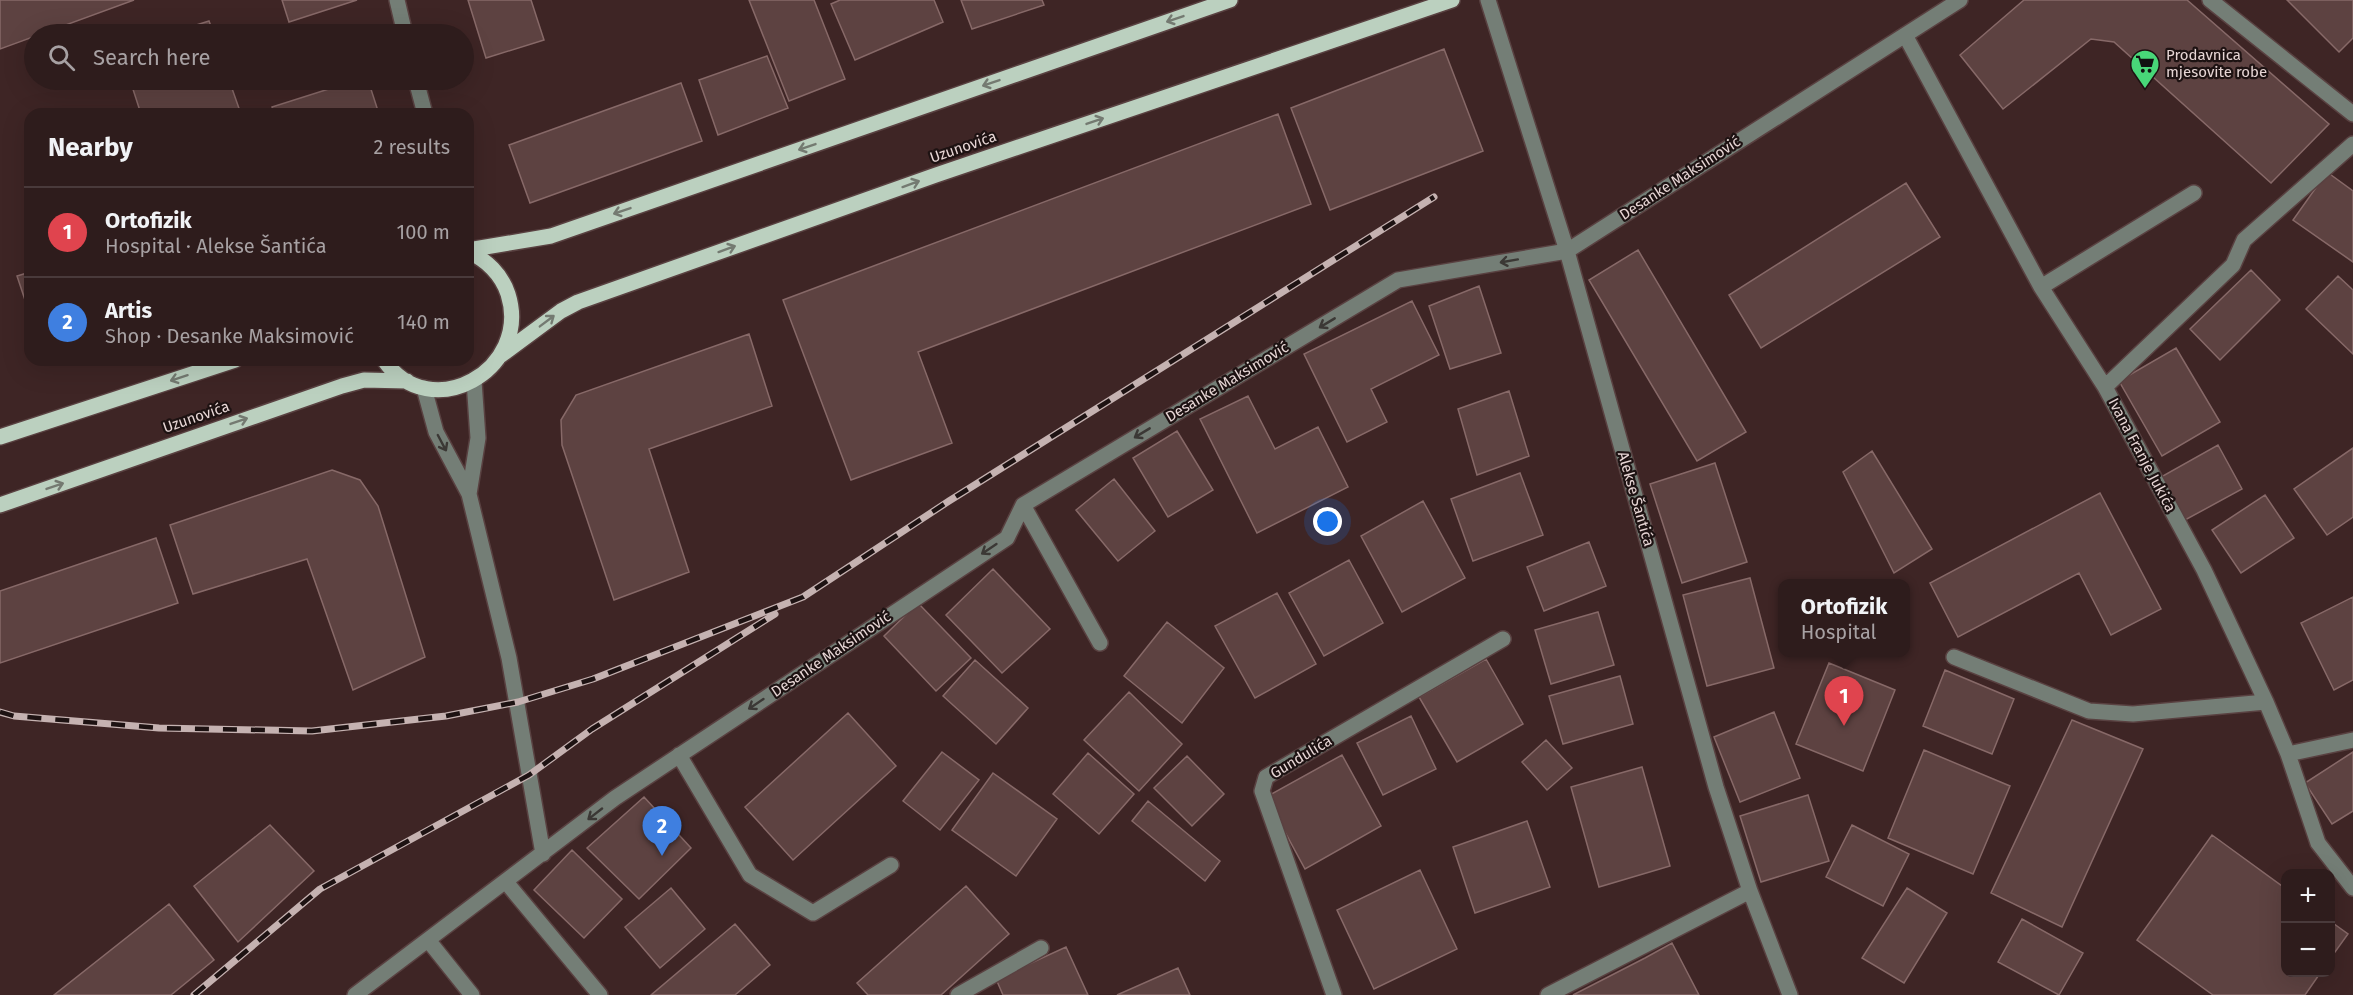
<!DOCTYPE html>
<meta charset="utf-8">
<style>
body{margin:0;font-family:"Fira Sans",sans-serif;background:#362525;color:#f1f3f6}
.controls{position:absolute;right:18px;bottom:18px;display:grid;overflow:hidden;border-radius:12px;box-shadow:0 6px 24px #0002}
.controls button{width:54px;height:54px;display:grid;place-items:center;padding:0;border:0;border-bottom:2px solid #493a3b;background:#2e1c1c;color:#f1f3f6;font:30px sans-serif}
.you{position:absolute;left:1328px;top:522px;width:21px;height:21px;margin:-15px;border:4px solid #fff;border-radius:50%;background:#1a73e8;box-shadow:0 0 0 9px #1a73e833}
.badge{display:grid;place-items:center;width:39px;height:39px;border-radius:50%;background:#48d778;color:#fff;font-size:20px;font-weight:700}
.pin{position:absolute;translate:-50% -50px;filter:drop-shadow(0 2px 3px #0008)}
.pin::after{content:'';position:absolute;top:32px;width:21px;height:18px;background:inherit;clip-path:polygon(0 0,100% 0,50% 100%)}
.popup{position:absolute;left:1778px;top:579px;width:132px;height:78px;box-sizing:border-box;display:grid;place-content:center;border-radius:12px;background:#2e1c1c;filter:drop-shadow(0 2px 4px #0005);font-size:20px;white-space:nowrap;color:#a7a1a3}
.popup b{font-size:22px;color:#f1f3f6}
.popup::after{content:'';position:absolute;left:50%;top:100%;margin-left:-12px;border:12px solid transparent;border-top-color:#2e1c1c}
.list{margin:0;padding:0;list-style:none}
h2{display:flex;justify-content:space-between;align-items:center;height:78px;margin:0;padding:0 24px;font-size:26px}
h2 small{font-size:20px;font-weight:400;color:#a7a1a3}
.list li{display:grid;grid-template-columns:39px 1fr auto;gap:18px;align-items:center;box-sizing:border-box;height:90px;padding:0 24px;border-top:2px solid #493a3b}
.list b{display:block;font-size:22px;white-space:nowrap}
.list p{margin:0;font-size:20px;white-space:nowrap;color:#a7a1a3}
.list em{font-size:20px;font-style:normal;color:#a7a1a3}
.icon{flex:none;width:33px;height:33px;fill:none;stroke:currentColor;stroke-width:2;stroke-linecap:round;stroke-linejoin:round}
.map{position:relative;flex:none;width:2353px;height:995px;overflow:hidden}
.search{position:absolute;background:#2e1c1c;box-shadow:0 6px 24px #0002;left:24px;top:24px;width:450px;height:66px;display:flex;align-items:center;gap:15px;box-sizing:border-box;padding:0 21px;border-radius:33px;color:#a7a1a3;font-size:22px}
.panel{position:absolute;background:#2e1c1c;box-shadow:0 6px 24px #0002;left:24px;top:108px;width:450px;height:258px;border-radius:18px}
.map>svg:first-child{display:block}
.building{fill:#5d4241;stroke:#876968;stroke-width:1.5}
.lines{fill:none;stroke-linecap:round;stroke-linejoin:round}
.minor-casing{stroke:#594141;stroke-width:18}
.major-casing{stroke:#594141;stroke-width:18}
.minor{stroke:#747e76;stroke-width:15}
.major{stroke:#bbd0bf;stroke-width:15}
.rail-casing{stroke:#c5b2b1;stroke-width:7}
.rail{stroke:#1d1212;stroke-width:4.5;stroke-dasharray:14;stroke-linecap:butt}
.oneway{stroke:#747a71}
.oneway2{stroke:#3b3835}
.labels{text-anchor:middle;stroke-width:4.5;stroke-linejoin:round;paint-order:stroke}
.poi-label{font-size:15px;fill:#e7d6d5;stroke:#1d1212;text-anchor:start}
.street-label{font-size:15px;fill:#e7d6d5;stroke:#1d1212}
</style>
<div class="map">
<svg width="2353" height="995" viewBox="0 0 2353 995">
<rect width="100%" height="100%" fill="#3e2525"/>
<path class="building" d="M0 0H134L0 49Z
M282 0H357L289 22Z
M468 0H531L544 40 486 58Z
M749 0H814L845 79 789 101Z
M840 0H934L943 22 855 60 831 4Z
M961 0H1042L1044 5 972 29Z
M2024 0H2187L2329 124 2271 183 2114 42 2091 39 2003 109 1960 55Z
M2287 0H2353V38L2339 52Z
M209 21 214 34H168Z
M1444 49 1483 151 1330 210 1291 108Z
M767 56 788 108 718 135 699 80Z
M130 80H229L241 114H141Z
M357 80H368L379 114H274L272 107Z
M681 83 702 141 530 203 509 145Z
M1278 114 1311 204 918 352 952 443 851 480 783 300Z
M2327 172 2353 191V262L2293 220Z
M1906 183 1940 237 1761 348 1729 295Z
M1638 250 1746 432 1697 461 1589 280Z
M2251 270 2280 300 2220 360 2190 329Z
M30 272V315L17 276Z
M2338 276 2353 290V354L2306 309Z
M1479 286 1501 353 1450 369 1429 306Z
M1412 301 1439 355 1371 389 1387 422 1347 442 1304 354Z
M749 334 772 406 649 449 689 572 614 600 562 445 561 420 576 395Z
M2176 348 2220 422 2162 456 2119 381Z
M1509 391 1529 456 1477 475 1458 409Z
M1248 396 1275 449 1318 427 1348 487 1257 533 1200 419Z
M1177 431 1213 490 1168 517 1133 458Z
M2218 445 2242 489 2185 520 2161 477Z
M2353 448V517L2327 535 2294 489Z
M1872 451 1932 549 1894 573 1843 472Z
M1715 463 1747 562 1682 583 1650 484Z
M332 470 360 480 378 506 425 657 353 690 307 559 193 594 170 525Z
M1520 473 1543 535 1473 561 1451 499Z
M1114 479 1155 531 1118 561 1076 510Z
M2100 493 2161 609 2111 635 2079 573 1958 637 1930 583Z
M2265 495 2294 538 2241 573 2212 530Z
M1423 501 1465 578 1402 612 1361 536Z
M156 538 178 603 0 663V591Z
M1589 542 1606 586 1544 611 1527 567Z
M1349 560 1383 623 1324 656 1289 593Z
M993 569 1050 629 1002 673 946 615Z
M1750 578 1774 668 1707 686 1683 595Z
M1277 593 1316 664 1255 698 1215 626Z
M2353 597V680L2334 690 2301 623Z
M918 603 971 658 936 691 884 636Z
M1598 612 1614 665 1551 684 1535 630Z
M1167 622 1224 668 1182 723 1124 676Z
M1486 659 1523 724 1457 762 1419 697Z
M975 660 1028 708 996 744 943 696Z
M1829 663 1895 690 1863 771 1796 744Z
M1945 670 2014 699 1992 754 1923 726Z
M1620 676 1633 724 1563 744 1549 696Z
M1129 692 1182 744 1139 791 1084 740Z
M1774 712 1800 778 1740 802 1714 737Z
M848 713 896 766 793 860 745 807Z
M1411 716 1436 769 1383 795 1357 743Z
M2072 720 2143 749 2062 927 1991 893Z
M1546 740 1572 768 1547 790 1522 762Z
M1924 750 2010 786 1973 874 1888 838Z
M942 752 979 780 940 830 903 801Z
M2353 752V811L2332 824 2305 783Z
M1088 753 1134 794 1099 834 1053 794Z
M1342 755 1381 826 1305 869 1266 797Z
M1187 756 1224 794 1192 826 1154 788Z
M1642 767 1670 866 1599 887 1571 787Z
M993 773 1057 819 1016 876 952 830Z
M1808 795 1829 861 1761 882 1740 816Z
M644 797 691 848 639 899 587 848Z
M1148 801 1220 861 1205 881 1132 821Z
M1527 821 1550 887 1475 913 1453 847Z
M270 825 314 871 238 942 194 886Z
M1852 825 1909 854 1883 906 1826 877Z
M2212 835 2286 889V972H2321L2305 995H2213L2137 940Z
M572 850 622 899 584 938 534 890Z
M1420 870 1457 949 1374 989 1337 910Z
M966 886 1009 934 941 995H868L857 983Z
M671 888 705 929 660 968 625 927Z
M1907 888 1947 913 1904 983 1862 958Z
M169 904 214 960 171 995H54Z
M2022 919 2083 953 2059 995 1998 962Z
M2330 921 2348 934 2330 959Z
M735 924 770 965 735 995H651Z
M1672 943 1699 995H1573L1645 958Z
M1066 947 1088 995H1003L996 979Z
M1178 968 1190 995H1117Z"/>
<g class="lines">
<g class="minor-casing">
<path id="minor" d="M397 0 405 34
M1488 0 1567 251 1716 787 1750 891 1790 995
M2210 0 2353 114
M1905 35 2041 287 2105 387 2204 570 2266 702 2288 754 2318 843 2353 888
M416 80 425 114
M2041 287 2194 193
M2105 387 2233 265 2244 240 2353 144
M424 388 436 432 469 494 509 658 543 854
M469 494 478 438 474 381
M1023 505 1100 643
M1954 657 2089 711 2133 714 2266 702
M2288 754 2353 740
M679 755 750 875 813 913 891 865
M506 882 600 995
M428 940 472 995
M355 995 615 798 1007 538 1023 505 1398 280 1567 251 1960 0
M958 995 1041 948
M1334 995 1262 791 1266 777 1503 639
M1548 995 1750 891"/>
</g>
<g class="major-casing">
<path id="major" d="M468 250 551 236 1230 0
M500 356 561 311 578 302 936 175 1452 0
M384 360C430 427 532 370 508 294 502 275 486 259 468 252
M0 437 235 360
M0 505 342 386 364 380 407 381"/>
</g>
<use href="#minor" class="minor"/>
<use href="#major" class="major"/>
<g class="rail-casing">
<path id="rail" d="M0 712 14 716 159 728 312 731 446 716 518 702 593 679 803 597 949 501 1434 197
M194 995 320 889 529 775 592 729 775 614"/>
</g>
<use href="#rail" class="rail"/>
</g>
<defs><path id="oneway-shaft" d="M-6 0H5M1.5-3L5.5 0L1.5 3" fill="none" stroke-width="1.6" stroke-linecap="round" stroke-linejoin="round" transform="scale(1.5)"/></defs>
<g class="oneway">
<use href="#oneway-shaft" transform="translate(1175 19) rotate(161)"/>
<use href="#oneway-shaft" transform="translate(991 83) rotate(161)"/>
<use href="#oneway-shaft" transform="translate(1095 121) rotate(-19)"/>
<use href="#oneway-shaft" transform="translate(807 147) rotate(161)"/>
<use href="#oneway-shaft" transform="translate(911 184) rotate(-20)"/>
<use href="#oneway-shaft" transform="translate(622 211) rotate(161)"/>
<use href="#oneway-shaft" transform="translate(727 249) rotate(-20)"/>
<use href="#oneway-shaft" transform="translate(547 321) rotate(-37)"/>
<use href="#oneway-shaft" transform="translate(179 378) rotate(162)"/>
<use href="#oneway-shaft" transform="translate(239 421) rotate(-19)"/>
<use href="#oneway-shaft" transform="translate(55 486) rotate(-19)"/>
</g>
<g class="oneway2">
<use href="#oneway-shaft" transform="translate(1509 261) rotate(170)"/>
<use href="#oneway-shaft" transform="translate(1327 323) rotate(149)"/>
<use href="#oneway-shaft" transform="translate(1142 433) rotate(149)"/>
<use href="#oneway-shaft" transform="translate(442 443) rotate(62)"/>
<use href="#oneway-shaft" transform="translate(989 549) rotate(146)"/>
<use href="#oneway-shaft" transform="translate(756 704) rotate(146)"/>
<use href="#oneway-shaft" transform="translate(595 814) rotate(142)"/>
</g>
<defs>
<g id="supermarket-pin" transform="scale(1.5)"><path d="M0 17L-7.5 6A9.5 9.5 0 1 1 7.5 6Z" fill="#48d778" stroke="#1d1212"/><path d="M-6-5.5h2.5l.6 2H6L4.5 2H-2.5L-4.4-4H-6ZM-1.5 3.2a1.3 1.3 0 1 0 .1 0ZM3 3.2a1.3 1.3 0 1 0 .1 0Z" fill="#111"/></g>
</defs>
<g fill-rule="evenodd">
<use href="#supermarket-pin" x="2145" y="64"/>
</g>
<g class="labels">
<g class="poi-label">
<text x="2166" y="60">Prodavnica<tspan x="2166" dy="17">mjesovite robe</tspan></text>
</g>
<g class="street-label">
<text transform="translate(963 147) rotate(-19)" y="5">Uzunovića</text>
<text transform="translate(1680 178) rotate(-33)" y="5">Desanke Maksimović</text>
<text transform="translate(1227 382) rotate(-31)" y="5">Desanke Maksimović</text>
<text transform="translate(196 417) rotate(-19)" y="5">Uzunovića</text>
<text transform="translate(2142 455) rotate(62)" y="5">Ivana Franje Jukića</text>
<text transform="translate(1636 499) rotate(74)" y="5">Alekse Šantića</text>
<text transform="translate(831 654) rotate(-34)" y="5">Desanke Maksimović</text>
<text transform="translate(1301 757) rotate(-31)" y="5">Gundulića</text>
</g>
</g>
</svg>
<div class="controls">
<button>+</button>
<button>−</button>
</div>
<div class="you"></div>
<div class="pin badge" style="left:1844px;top:726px;background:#e0444e">1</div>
<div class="popup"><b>Ortofizik</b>Hospital</div>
<div class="pin badge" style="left:662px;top:856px;background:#3f7fe0">2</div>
<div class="search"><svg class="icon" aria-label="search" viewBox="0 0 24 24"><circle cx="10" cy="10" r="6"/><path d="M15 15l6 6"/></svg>Search here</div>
<section class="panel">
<h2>Nearby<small>2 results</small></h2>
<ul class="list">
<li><span class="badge" style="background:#e0444e">1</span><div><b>Ortofizik</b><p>Hospital · Alekse Šantića</p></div><em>100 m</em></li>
<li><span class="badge" style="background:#3f7fe0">2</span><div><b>Artis</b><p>Shop · Desanke Maksimović</p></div><em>140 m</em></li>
</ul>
</section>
</div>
